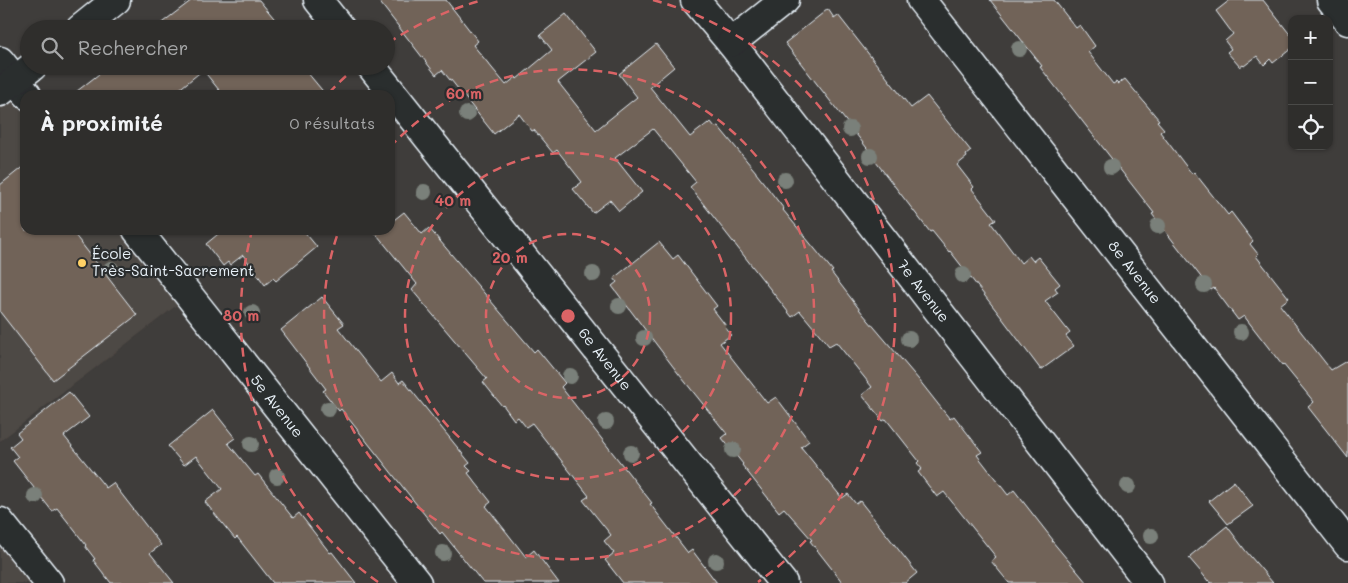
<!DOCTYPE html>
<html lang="fr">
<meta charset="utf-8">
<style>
body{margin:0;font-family:Mali,sans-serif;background:#3b3a38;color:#f1f3f6}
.controls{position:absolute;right:15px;top:15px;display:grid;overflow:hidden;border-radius:10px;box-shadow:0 1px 4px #0004}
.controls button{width:45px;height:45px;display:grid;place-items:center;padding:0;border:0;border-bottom:1px solid #4a4a48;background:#2f2e2c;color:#f1f3f6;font:25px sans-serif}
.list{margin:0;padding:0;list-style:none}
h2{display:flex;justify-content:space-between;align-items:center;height:65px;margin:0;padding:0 20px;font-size:21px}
h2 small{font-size:16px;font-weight:400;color:#a7a8a9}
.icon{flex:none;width:28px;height:28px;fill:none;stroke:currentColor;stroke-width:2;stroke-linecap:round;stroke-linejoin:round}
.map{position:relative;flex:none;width:1348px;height:583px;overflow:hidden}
.search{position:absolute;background:#2f2e2c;box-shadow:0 1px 4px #0004;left:20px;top:20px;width:375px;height:55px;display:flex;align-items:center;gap:12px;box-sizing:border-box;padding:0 18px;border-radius:28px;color:#a7a8a9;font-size:19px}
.panel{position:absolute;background:#2f2e2c;box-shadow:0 1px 4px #0004;left:20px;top:90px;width:375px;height:145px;border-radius:15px}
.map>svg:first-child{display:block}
.built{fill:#4e4844}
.building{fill:#716358;stroke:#e8f1f8}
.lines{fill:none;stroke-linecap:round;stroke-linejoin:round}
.minor-casing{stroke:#e8f1f8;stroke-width:31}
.minor{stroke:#2a2d2e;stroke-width:28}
.tree{fill:#7a807a}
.ring{fill:none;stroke:#db6466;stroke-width:2.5;stroke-dasharray:9 6}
.poi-dot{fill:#ffd166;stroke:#2a2d2e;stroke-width:2}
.labels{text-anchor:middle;stroke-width:4.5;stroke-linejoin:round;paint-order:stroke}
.poi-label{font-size:15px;fill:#e8f1f8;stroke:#2a2d2e;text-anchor:start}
.street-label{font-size:15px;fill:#e8f1f8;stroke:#2a2d2e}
.centre{fill:#db6466;stroke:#2a2d2e;stroke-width:2.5}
.ring-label{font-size:15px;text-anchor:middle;font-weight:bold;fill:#db6466;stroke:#2a2d2e;stroke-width:4.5;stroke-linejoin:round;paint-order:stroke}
</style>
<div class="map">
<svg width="1348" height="583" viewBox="0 0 1348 583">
<rect width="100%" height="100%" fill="#3f3d3b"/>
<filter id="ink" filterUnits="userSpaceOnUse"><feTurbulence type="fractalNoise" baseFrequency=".02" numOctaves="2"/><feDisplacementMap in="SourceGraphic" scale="10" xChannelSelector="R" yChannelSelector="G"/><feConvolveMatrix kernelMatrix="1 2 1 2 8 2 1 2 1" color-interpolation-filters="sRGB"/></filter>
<g filter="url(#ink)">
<path class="built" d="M0 92 25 95V230H137L190 295 0 441Z
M0 540 35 583H0Z"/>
<path class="building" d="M192 0H259L278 23 273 29H150L153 26 155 28Z
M378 0H446L478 41 473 45 506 85 516 77 517 79 552 50 540 35 566 14 596 52 558 82 596 130 637 97 619 74 656 44 674 67 650 87 690 137 708 123 709 124 711 122 715 127 718 126 756 172V173L784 209 783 210 833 271 831 272 863 314 919 380 945 413 950 419 954 416 982 452 977 455 1008 495 1014 490 1053 540 1052 541 1087 583H1009L991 561 996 557 944 492 937 497 918 472 922 469 917 463 919 461 886 419 883 421 862 395 872 387 836 342 829 346 800 311 792 317 690 187 696 182 653 129 615 158 642 192 619 211 610 200 593 213 573 189 582 182 557 150 553 153 534 130 532 131 519 114 494 134 451 80H450L442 70 436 75Z
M990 0H1054L1076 28 1080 25 1095 46 1088 52 1113 84 1116 82 1118 84 1125 79 1159 120 1157 121 1164 129 1160 132 1192 174 1194 172 1228 215 1231 212 1253 241 1250 244 1258 254 1256 256 1289 298 1280 305 1331 370 1348 360V458L1308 407 1314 402 1283 364 1282 365 1244 316 1238 320 1214 288 1211 290 1152 214 1154 213 1040 67 1042 66Z
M1230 0H1263L1292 37V48L1273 63 1270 59 1264 65 1257 56 1244 66 1243 65 1240 67 1227 52 1231 49 1225 41 1233 34 1216 11Z
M828 9 834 18 838 15 911 108 927 96 971 151 966 155 967 157 957 165 974 187 972 189 996 220 991 223 1021 263 1029 256 1033 261 1038 257 1060 284 1055 288 1058 292 1045 301 1070 333 1066 336 1074 346 1041 370 1002 318 950 251 949 252 932 231 930 232 869 153 870 152 785 43Z
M107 66H302L326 95H223L203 70 172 95H72L108 67Z
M25 165V230H71L137 315 53 380 0 312V185Z
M404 212 422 234 429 228 534 352 537 349 565 383 561 387 652 503 650 504 688 553 692 550 717 583H623L605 560 614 553 604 541 611 535 583 500 589 496 532 423 526 427 518 417 514 420 503 405 502 406 483 382 487 379 412 290 417 284 373 230H390V223Z
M223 230H303L317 247 276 281 273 278 265 285 243 255 230 265 228 262 223 266 206 244Z
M659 242 673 259 678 255 717 306 713 309 726 326 725 327 731 335 720 343 767 403 776 397 809 441 801 447 842 498 848 494 856 504 860 501 917 573 905 583H843L810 541 812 540 784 508 779 512 742 465 743 464 722 438 727 434 678 373 612 286 617 282 614 278Z
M322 297 344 324 338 328 381 382 392 373 399 383 403 380 470 463 466 466 471 471 468 473 491 502 486 506 526 557 534 550 559 583H483L442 532 440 534 341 409 339 411 323 391 326 389 281 330Z
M69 392 89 417 64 436 106 488 113 483 161 545 150 553 174 583H111L93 560 95 559 85 546 86 545 57 508 52 511 13 461 18 457 10 447 21 438 17 433Z
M213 410 235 438 228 443 255 476 258 474 293 518 299 513 330 553 332 552 356 583H273L237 537 235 539 205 502 222 489 196 456 184 465 168 446Z
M1234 481 1253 506 1228 524 1209 501Z
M1227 526 1245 550 1273 583H1211L1209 580 1208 581 1201 572 1189 558 1191 557 1190 556Z"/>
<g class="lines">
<g class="minor-casing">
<g id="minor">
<path d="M318 0 341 29"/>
<path id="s1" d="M695 0 731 43 1149 583"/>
<path id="s2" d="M921 0 1348 545"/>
<path d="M1331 0 1348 21"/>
<path d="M80 29 116 0"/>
<path d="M731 43 785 0"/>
<path d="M0 61 27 95"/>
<path id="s3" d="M371 66 783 583"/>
<path d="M0 92 33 66"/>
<path id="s4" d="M137 230 417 583"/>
<path d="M0 522 49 583"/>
</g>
</g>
<use href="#minor" class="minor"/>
</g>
<g class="tree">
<circle cx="1019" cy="49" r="8"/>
<circle cx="467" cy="114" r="8"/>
<circle cx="850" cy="129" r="8"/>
<circle cx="870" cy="156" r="8"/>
<circle cx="1111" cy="167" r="8"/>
<circle cx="785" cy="180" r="8"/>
<circle cx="424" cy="192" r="8"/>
<circle cx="1158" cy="226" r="8"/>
<circle cx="111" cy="269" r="8"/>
<circle cx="593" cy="274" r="8"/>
<circle cx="963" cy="275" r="8"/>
<circle cx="1204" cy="285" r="8"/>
<circle cx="619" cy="306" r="8"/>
<circle cx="252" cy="313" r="8"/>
<circle cx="1241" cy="332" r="8"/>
<circle cx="644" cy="338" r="8"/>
<circle cx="909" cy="339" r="8"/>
<circle cx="570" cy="376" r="8"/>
<circle cx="328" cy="409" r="8"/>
<circle cx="606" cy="422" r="8"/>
<circle cx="251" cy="444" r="8"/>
<circle cx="733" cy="450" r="8"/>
<circle cx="631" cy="453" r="8"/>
<circle cx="277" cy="476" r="8"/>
<circle cx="1128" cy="486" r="8"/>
<circle cx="35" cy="496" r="8"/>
<circle cx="1151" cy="536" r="8"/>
<circle cx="443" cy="553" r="8"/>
<circle cx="716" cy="561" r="8"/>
</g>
</g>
<g class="ring">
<circle cx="568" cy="316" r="82"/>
<circle cx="568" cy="316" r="163"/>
<path d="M390 147A245 245 0 1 1 339 230"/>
<path d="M378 582A327 327 0 0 1 252 231M329 93A327 327 0 0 1 356 67M388 43A327 327 0 0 1 483 0M653 0A327 327 0 0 1 758 582"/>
</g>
<circle class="poi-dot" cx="82" cy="263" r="5"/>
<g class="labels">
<g class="poi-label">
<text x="92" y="259">École<tspan x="92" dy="17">Très-Saint-Sacrement</tspan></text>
</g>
<g class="street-label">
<text dy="5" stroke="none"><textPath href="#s2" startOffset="346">8e Avenue</textPath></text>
<text dy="5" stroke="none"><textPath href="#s1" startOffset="370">7e Avenue</textPath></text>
<text dy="5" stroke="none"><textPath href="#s3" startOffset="375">6e Avenue</textPath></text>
<text dy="5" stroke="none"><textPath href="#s4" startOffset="225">5e Avenue</textPath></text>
</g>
</g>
<circle cx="568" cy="316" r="8" class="centre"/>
<g class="ring-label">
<text x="464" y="99">60 m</text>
<text x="453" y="206">40 m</text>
<text x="510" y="263">20 m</text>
<text x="241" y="321">80 m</text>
</g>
</svg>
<div class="controls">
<button>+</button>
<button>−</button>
<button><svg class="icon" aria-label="locate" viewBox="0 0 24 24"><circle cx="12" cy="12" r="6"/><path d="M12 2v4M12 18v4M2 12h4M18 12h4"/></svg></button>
</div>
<div class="search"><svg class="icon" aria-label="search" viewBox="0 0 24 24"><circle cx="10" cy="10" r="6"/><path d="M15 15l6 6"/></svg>Rechercher</div>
<section class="panel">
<h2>À proximité<small>0 résultats</small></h2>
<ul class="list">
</ul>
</section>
</div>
